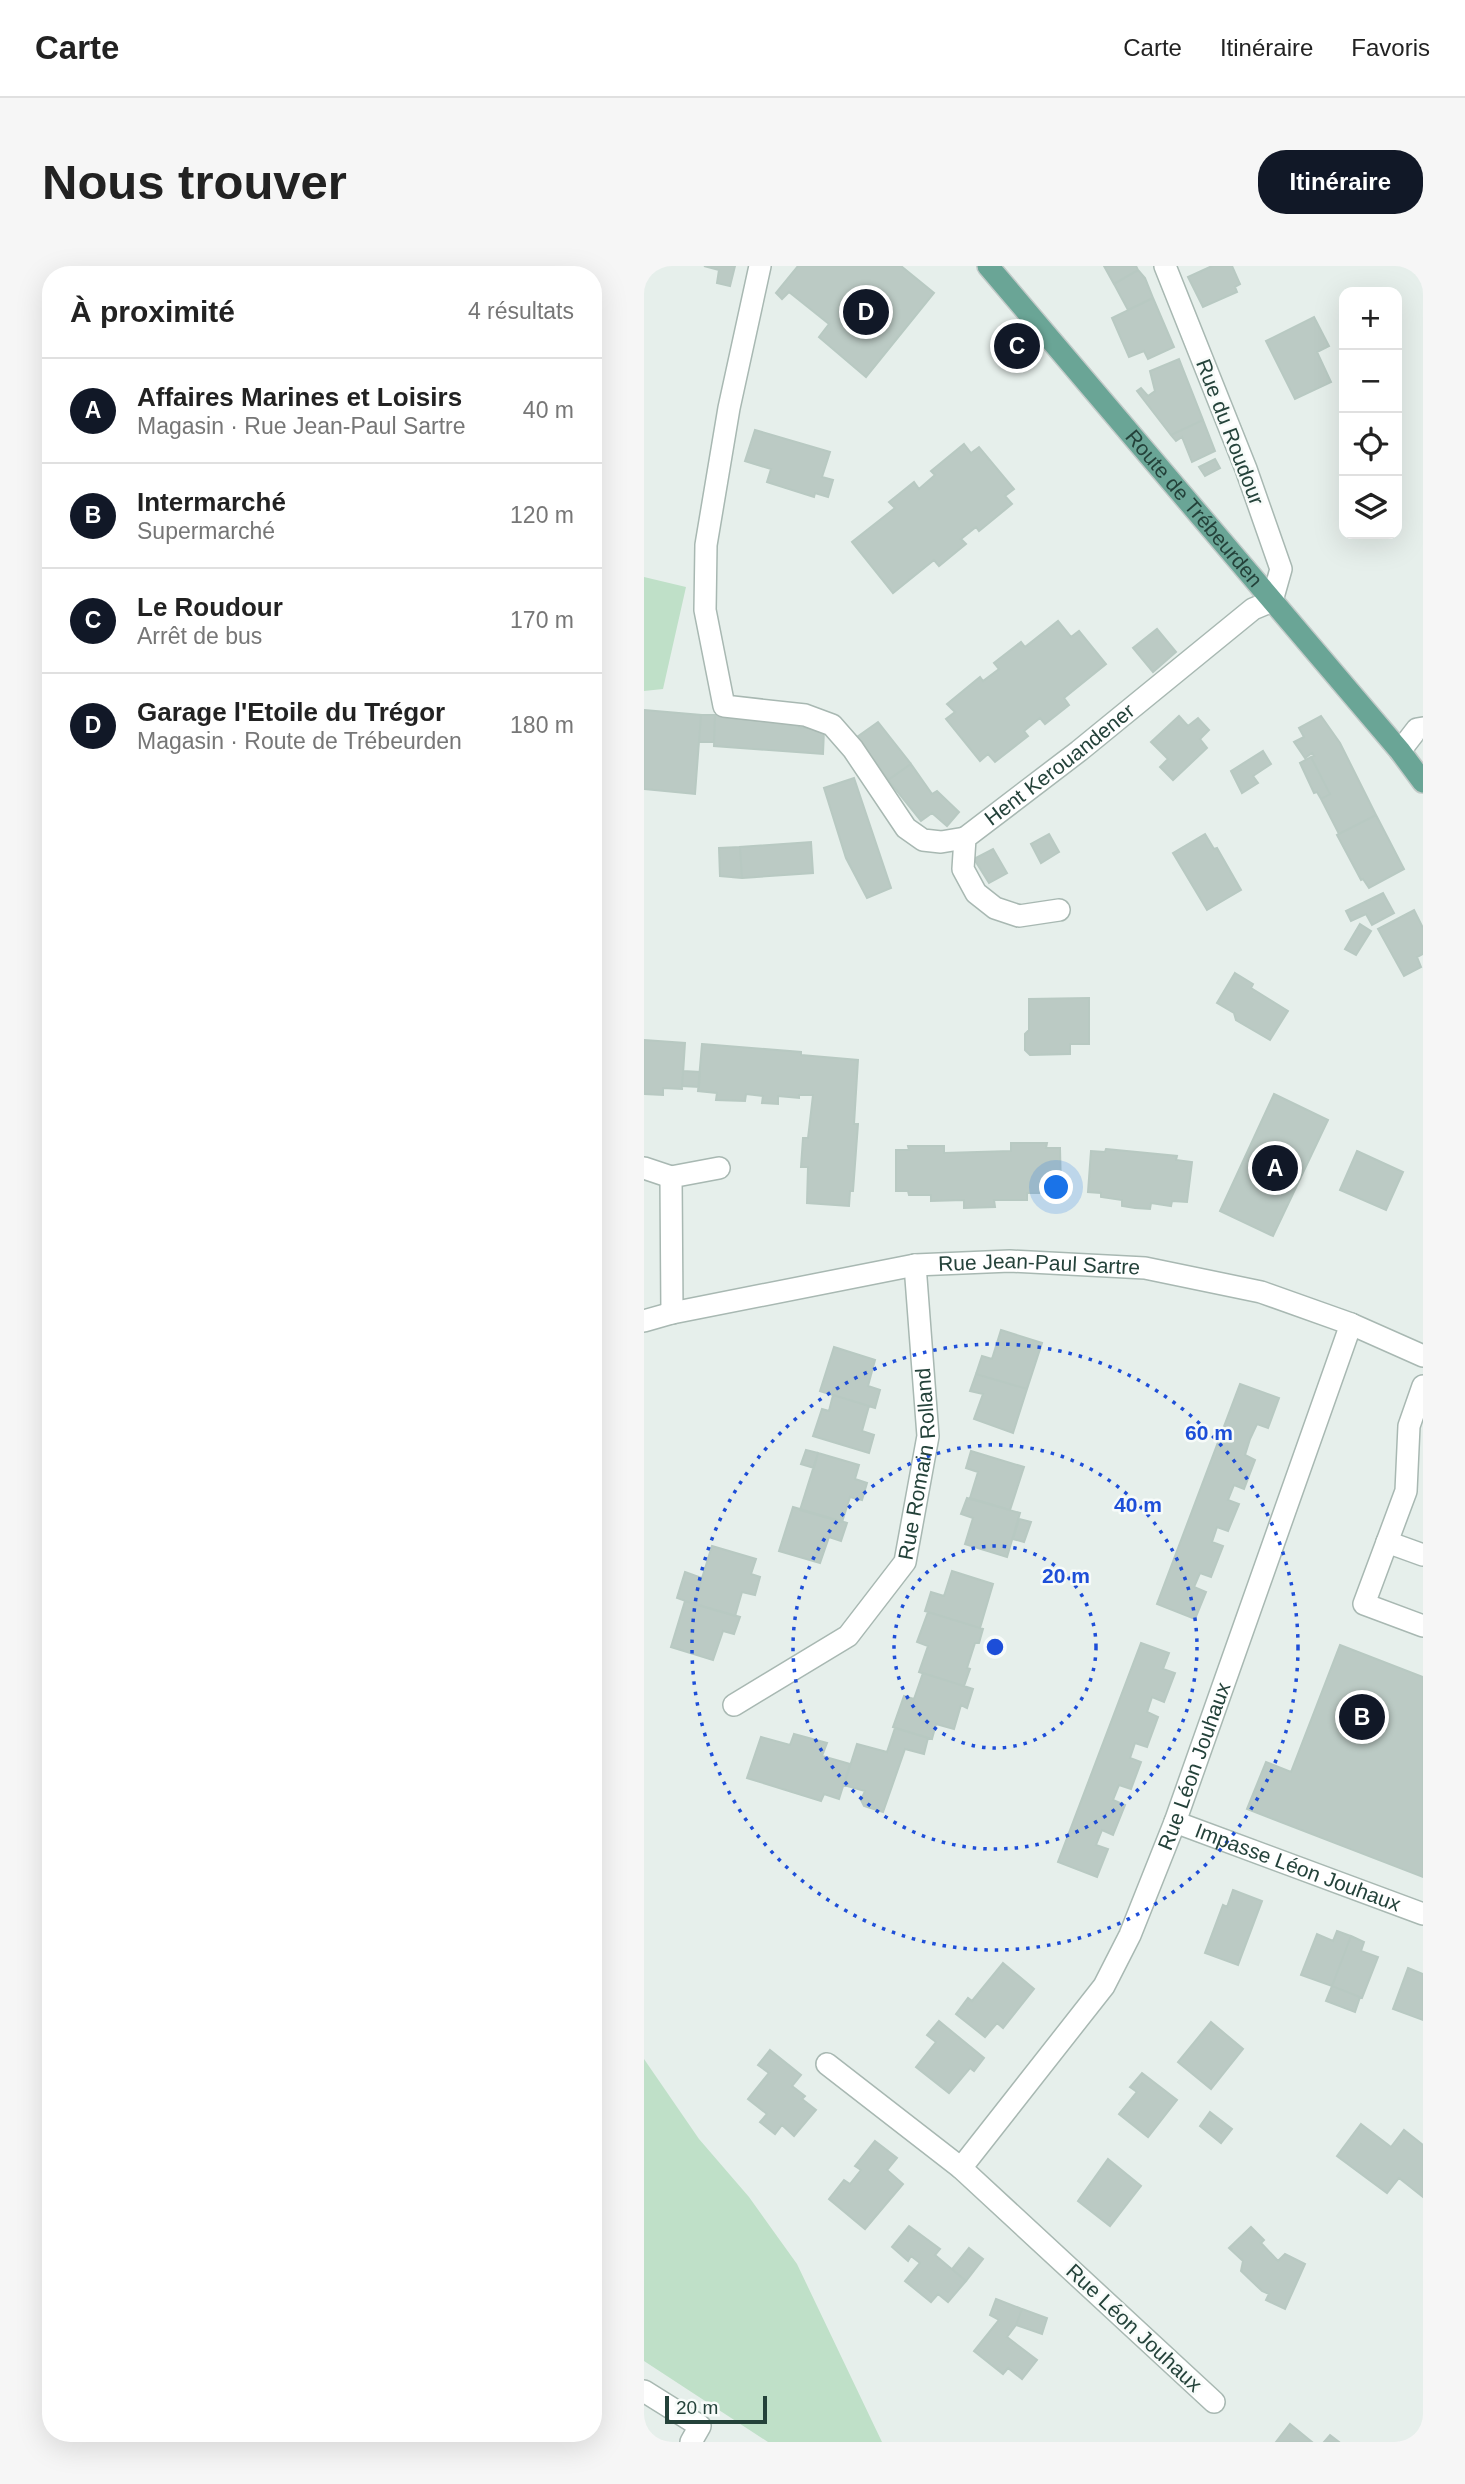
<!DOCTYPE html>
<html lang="fr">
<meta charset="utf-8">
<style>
body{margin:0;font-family:Arial,sans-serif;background:#f6f6f6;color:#222}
.controls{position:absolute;right:21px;top:21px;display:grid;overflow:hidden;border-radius:14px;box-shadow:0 7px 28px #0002}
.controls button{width:63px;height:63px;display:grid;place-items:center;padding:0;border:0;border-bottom:2px solid #e0e0e0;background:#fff;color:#222;font:35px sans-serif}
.scale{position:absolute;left:21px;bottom:18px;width:102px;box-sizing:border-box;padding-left:7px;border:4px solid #24423a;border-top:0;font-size:19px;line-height:24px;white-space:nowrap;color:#24423a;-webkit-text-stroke:5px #f7fbf9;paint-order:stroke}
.you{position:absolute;left:413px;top:922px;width:24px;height:24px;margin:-18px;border:5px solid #fff;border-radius:50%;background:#1a73e8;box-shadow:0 0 0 10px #1a73e833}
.badge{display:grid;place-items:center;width:46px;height:46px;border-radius:50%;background:#111827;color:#fff;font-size:23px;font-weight:700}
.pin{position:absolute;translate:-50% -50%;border:4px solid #fff;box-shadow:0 2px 7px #0006}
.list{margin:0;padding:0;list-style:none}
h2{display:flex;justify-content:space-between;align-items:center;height:91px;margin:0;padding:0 28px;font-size:30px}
h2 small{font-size:23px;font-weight:400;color:#767676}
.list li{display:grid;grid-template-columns:46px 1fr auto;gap:21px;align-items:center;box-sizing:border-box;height:105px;padding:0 28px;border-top:2px solid #e0e0e0}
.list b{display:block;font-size:26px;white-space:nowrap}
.list p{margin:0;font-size:23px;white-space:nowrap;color:#767676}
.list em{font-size:23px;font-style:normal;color:#767676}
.icon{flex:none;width:38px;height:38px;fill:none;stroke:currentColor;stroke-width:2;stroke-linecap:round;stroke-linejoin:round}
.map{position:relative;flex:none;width:779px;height:2176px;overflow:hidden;border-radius:28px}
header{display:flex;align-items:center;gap:42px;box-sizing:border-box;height:98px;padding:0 35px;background:#fff;border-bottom:2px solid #e0e0e0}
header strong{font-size:33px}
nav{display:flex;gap:38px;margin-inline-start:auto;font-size:24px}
.intro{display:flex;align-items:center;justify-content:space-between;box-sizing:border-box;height:168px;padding:0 42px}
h1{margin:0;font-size:49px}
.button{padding:18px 32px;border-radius:28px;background:#111827;color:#fff;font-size:24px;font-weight:700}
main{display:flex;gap:42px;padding:0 42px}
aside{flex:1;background:#fff;border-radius:28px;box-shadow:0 7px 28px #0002}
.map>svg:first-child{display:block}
.green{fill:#bfe0c8}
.building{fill:#bbcac4;stroke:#b8c9c2;stroke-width:2}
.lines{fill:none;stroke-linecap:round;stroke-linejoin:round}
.minor-casing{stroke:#a8b8b2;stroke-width:24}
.major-casing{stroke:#c2cac8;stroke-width:24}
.minor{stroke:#fff;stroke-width:21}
.major{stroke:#6aa596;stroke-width:21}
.ring{fill:none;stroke:#1d4ed8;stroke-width:3.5;stroke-dasharray:3.5 7}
.labels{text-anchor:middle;stroke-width:5;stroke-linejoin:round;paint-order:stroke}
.street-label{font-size:21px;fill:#24423a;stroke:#f7fbf9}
.centre{fill:#1d4ed8;stroke:#f7fbf9;stroke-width:3.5}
.ring-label{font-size:21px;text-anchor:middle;font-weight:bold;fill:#1d4ed8;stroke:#f7fbf9;stroke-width:5;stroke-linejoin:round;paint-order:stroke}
</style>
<header>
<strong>Carte</strong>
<nav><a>Carte</a><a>Itinéraire</a><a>Favoris</a></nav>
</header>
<div class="intro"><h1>Nous trouver</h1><a class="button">Itinéraire</a></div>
<main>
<aside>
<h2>À proximité<small>4 résultats</small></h2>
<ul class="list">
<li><span class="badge">A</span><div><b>Affaires Marines et Loisirs</b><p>Magasin · Rue Jean-Paul Sartre</p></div><em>40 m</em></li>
<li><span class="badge">B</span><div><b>Intermarché</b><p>Supermarché</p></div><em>120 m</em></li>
<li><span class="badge">C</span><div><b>Le Roudour</b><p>Arrêt de bus</p></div><em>170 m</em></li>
<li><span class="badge">D</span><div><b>Garage l'Etoile du Trégor</b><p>Magasin · Route de Trébeurden</p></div><em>180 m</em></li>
</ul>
</aside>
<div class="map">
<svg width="779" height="2176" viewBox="0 0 779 2176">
<rect width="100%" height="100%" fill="#e6efeb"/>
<path class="green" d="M0 311 42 321 19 423 0 425Z
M0 1793 55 1873 105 1931 153 1998 238 2176H124L0 2095Z"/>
<path class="building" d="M60 0H91L86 20 73 17 75 4Z
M154 0H257L290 27 222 111 175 71 185 58 145 26 138 33 132 27Z
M460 0H492L494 4 470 18Z
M568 0H588L596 18 591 21 593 26 559 41 544 11Z
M494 4 501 12 509 32 484 44 470 18Z
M509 32 530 81 504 93 500 85 485 91 468 52Z
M670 51 685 80 673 86 687 116 651 133 622 75Z
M535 93 559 154 527 169 493 125 497 122 504 130 511 125 506 105Z
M559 154 571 185 548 196 538 171 532 175 527 169Z
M111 164 186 186 178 211 189 214 184 231 171 227 170 231 123 216 127 203 101 195Z
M320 178 327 187 335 181 370 223 361 230 368 238 335 265 332 261 317 273 322 278 295 300 290 294 249 327 208 276 251 242 245 236 270 216 275 223 291 209 287 205Z
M571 193 576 202 561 210 555 201Z
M414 355 427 371 435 365 462 398 420 432 425 439 401 458 396 452 380 465 384 470 351 496 344 488 336 495 302 453 311 446 303 438 336 411 339 415 355 403 350 397 377 376 381 381Z
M513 363 532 386 509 406 489 382Z
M0 444 57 449 51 528 0 523Z
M57 449H71L70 476H55Z
M71 449 155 455V461L180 464 179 488 70 480Z
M535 450 544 460 554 452 565 464 556 473 563 482 529 514 516 501 524 493 507 476Z
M677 450 696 477 732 549 695 568 677 533 686 528 667 491 670 490 668 487 661 492 650 476 660 471 655 462Z
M234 456 267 498 244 514 213 471Z
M619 485 627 498 609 510 614 517 598 527 587 505Z
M667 491 686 528 677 533 673 526 670 527 656 497Z
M267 498 288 528 293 525 315 546 303 560 288 547 277 555 244 514Z
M210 512 247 622 223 632 202 592 180 522Z
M732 549 760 603 725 622 719 613 717 614 693 569Z
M405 568 415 586 397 597 387 578Z
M561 568 570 583 573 582 597 624 563 644 529 587Z
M167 576 169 607 98 612 96 581Z
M96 581 98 612 76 610 75 582Z
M349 583 363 607 345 617 330 593Z
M739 627 750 647 728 659 722 648 707 655 702 645Z
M770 644 779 662V688L773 691 777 701 760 710 734 663Z
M716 658 727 665 712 689 701 683Z
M591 707 609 718 607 722 644 745 626 774 592 754 590 747 573 737Z
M445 732V778H426V788L386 789 381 784V768L385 764V733Z
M0 774 41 777 38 823 19 822V829L0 828Z
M58 778 157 786V789L214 794 210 858H214L209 925H206L205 940 163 937 164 901H157L159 872H164L169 829H155V832L134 830V838L118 837 119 830 102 828 101 835 72 834 73 827 54 825Z
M39 805 56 806 55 821 38 820Z
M630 828 684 854 629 970 576 945Z
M367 877H403L402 882H416L417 923H403V927H383V934H350L351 941 320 942V934L287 935V929H265L264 925H252V884H265L264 880H300V887L367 885Z
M462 883 533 890 532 894 548 896 543 936 528 935 527 940 507 937 506 943 491 942 478 940V934L457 931V927L444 926 447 885 461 886Z
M713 885 759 906 742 944 696 924Z
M357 1064 398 1077 383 1123 332 1108 338 1090 348 1093Z
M190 1081 231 1094 224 1120 236 1124 231 1142 176 1125Z
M332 1108 383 1123 369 1167 330 1153 339 1128 326 1125Z
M596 1118 635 1132 624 1162 613 1158 606 1173 601 1189 611 1194 600 1223 590 1219 584 1234 595 1238 584 1265 573 1261 568 1276 579 1280 567 1311 556 1307 550 1321 562 1326 551 1353 513 1338Z
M189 1129 225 1140 218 1165 230 1169 225 1187 169 1170 178 1143 185 1145Z
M162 1184 174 1187 170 1202 157 1198Z
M327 1185 380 1201 366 1244 326 1232 334 1206 322 1202Z
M174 1187 215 1199 211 1213 223 1217 218 1234 206 1231 198 1256 156 1244Z
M323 1232 376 1247 363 1291 321 1278 329 1252 317 1248Z
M149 1241 203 1257 197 1275 185 1271 176 1297 135 1285Z
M375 1253 387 1256 380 1276 369 1273Z
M68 1280 112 1293 107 1308 116 1311 111 1329 98 1326 91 1350 50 1338Z
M308 1305 349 1318 336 1362 281 1345 287 1326 300 1330Z
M41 1306 58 1312 50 1338 33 1332Z
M41 1335 96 1351 90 1368 79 1365 69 1394 27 1381Z
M284 1346 339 1363 335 1377H331L323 1402 326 1403 320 1420 275 1406 284 1380 273 1376Z
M497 1377 525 1387 519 1403 531 1407 520 1436 508 1431 503 1446 514 1451 503 1481 491 1477 486 1492 497 1496 487 1523 475 1519 469 1534 481 1539 469 1569 458 1564 452 1579 464 1583 453 1611 414 1596Z
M696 1379 779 1411V1611L603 1543 622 1496 647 1506Z
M279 1407 329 1423 323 1442 317 1439 310 1463 292 1458 288 1473 249 1461 260 1430 270 1433Z
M251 1462 284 1472 280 1488 261 1483 239 1546 220 1540 217 1534 221 1525 200 1519 213 1478 243 1486Z
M150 1468 183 1477 178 1490 206 1498 195 1533 180 1528 177 1535 103 1512 117 1471 146 1479Z
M589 1624 618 1635 594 1699 561 1687 579 1639 583 1641Z
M693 1665 707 1670 688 1720 657 1709 673 1668 689 1675Z
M707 1670 720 1676 717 1685 734 1691 718 1732 688 1720Z
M359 1697 390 1723 359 1762 353 1757 341 1771 312 1748 324 1732 328 1735Z
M764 1702 779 1708V1754L749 1743Z
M688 1720 716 1731 711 1746 682 1735Z
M295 1755 340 1792 330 1805 326 1802 305 1827 272 1801 292 1776 283 1769Z
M567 1756 599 1783 567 1823 534 1796Z
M126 1784 157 1809 148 1820 161 1830 158 1833 172 1844 150 1870 138 1859 131 1868 116 1856 123 1848 104 1833 125 1807 114 1799Z
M498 1807 533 1834 504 1871 475 1848 493 1826 486 1821Z
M566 1846 588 1863 577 1877 556 1860Z
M717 1858 747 1881 760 1864 779 1879V1931L755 1912 743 1927 693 1890Z
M231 1875 253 1892 243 1904 259 1918 221 1963 185 1933 200 1914 206 1918 217 1904 211 1900Z
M464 1893 497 1920 466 1960 434 1935Z
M265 1960 296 1983 291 1989 322 2015 304 2036 294 2028 287 2036 261 2015 276 1997 267 1990 264 1995 248 1981Z
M607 1961 620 1974 617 1977 634 1995 641 1988 661 1998 641 2043 622 2034 625 2028 618 2025 597 2005 599 1995 585 1982Z
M325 1982 339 1993 322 2015 308 2003Z
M352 2033 378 2043 372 2059 363 2071 393 2094 378 2113 364 2102 359 2108 330 2085 355 2054 346 2049Z
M378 2043 403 2052 398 2068 372 2059Z
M646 2158 668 2176H632Z
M686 2169 695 2176H680Z"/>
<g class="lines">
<g class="minor-casing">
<g id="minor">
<path d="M116 0 85 142 62 279 61 344 80 440 161 449 188 459 209 483 262 562 279 574 297 576 321 572"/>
<path d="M756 485 773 463 779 462"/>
<path id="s1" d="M415 644 375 650 351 642 332 627 319 603 321 572 435 485 609 343 628 335 637 303 602 203 521 0"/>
<path d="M0 902 27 911"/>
<path d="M28 1047 27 911 75 902"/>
<path id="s2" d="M0 1055 28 1047 271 999 366 995 501 1002 617 1026 707 1058 779 1090"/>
<path d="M779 1120 765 1160 762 1225 720 1338 779 1360"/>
<path d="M743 1276 779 1289"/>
<path id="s3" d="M90 1439 204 1370 261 1296 284 1170 271 999"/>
<path id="s4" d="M531 1556 779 1648"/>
<path d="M183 1798 317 1902"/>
<path d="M0 2125 56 2160 47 2176"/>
<path id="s5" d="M570 2136 317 1902 460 1720 486 1669 531 1556 707 1058"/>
</g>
</g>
<g class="major-casing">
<g id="major">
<path id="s6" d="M344 0 756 485 779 516"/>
</g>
</g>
<use href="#minor" class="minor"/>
<use href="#major" class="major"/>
</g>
<g class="ring">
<circle cx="351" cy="1381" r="101"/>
<circle cx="351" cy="1381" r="202"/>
<circle cx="351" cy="1381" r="303"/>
</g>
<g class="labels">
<g class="street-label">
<text transform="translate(586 166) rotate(69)" y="7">Rue du Roudour</text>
<text dy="7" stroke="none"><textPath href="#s6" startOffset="318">Route de Trébeurden</textPath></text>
<text dy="7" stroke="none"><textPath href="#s1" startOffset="268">Hent Kerouandener</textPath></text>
<text dy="7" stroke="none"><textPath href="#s2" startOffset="401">Rue Jean-Paul Sartre</textPath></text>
<text dy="7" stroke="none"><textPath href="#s3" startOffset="326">Rue Romain Rolland</textPath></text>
<text dy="7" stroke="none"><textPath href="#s5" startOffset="814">Rue Léon Jouhaux</textPath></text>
<text dy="7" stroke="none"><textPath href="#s4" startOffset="131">Impasse Léon Jouhaux</textPath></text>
<text transform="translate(490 2062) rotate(43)" y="7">Rue Léon Jouhaux</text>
</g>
</g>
<circle cx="351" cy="1381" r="10" class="centre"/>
<g class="ring-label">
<text x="565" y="1174">60 m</text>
<text x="494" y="1246">40 m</text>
<text x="422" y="1317">20 m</text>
</g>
</svg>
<div class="controls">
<button>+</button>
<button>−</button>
<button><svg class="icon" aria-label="locate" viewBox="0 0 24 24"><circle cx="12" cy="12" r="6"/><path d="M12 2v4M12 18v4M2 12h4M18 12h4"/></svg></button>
<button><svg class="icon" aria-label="layers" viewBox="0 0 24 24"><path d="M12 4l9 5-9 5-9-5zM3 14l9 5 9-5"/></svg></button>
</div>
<div class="scale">20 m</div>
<div class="you"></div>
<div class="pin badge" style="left:631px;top:902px">A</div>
<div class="pin badge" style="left:718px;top:1451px">B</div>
<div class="pin badge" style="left:373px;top:80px">C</div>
<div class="pin badge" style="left:222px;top:46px">D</div>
</div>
</main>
